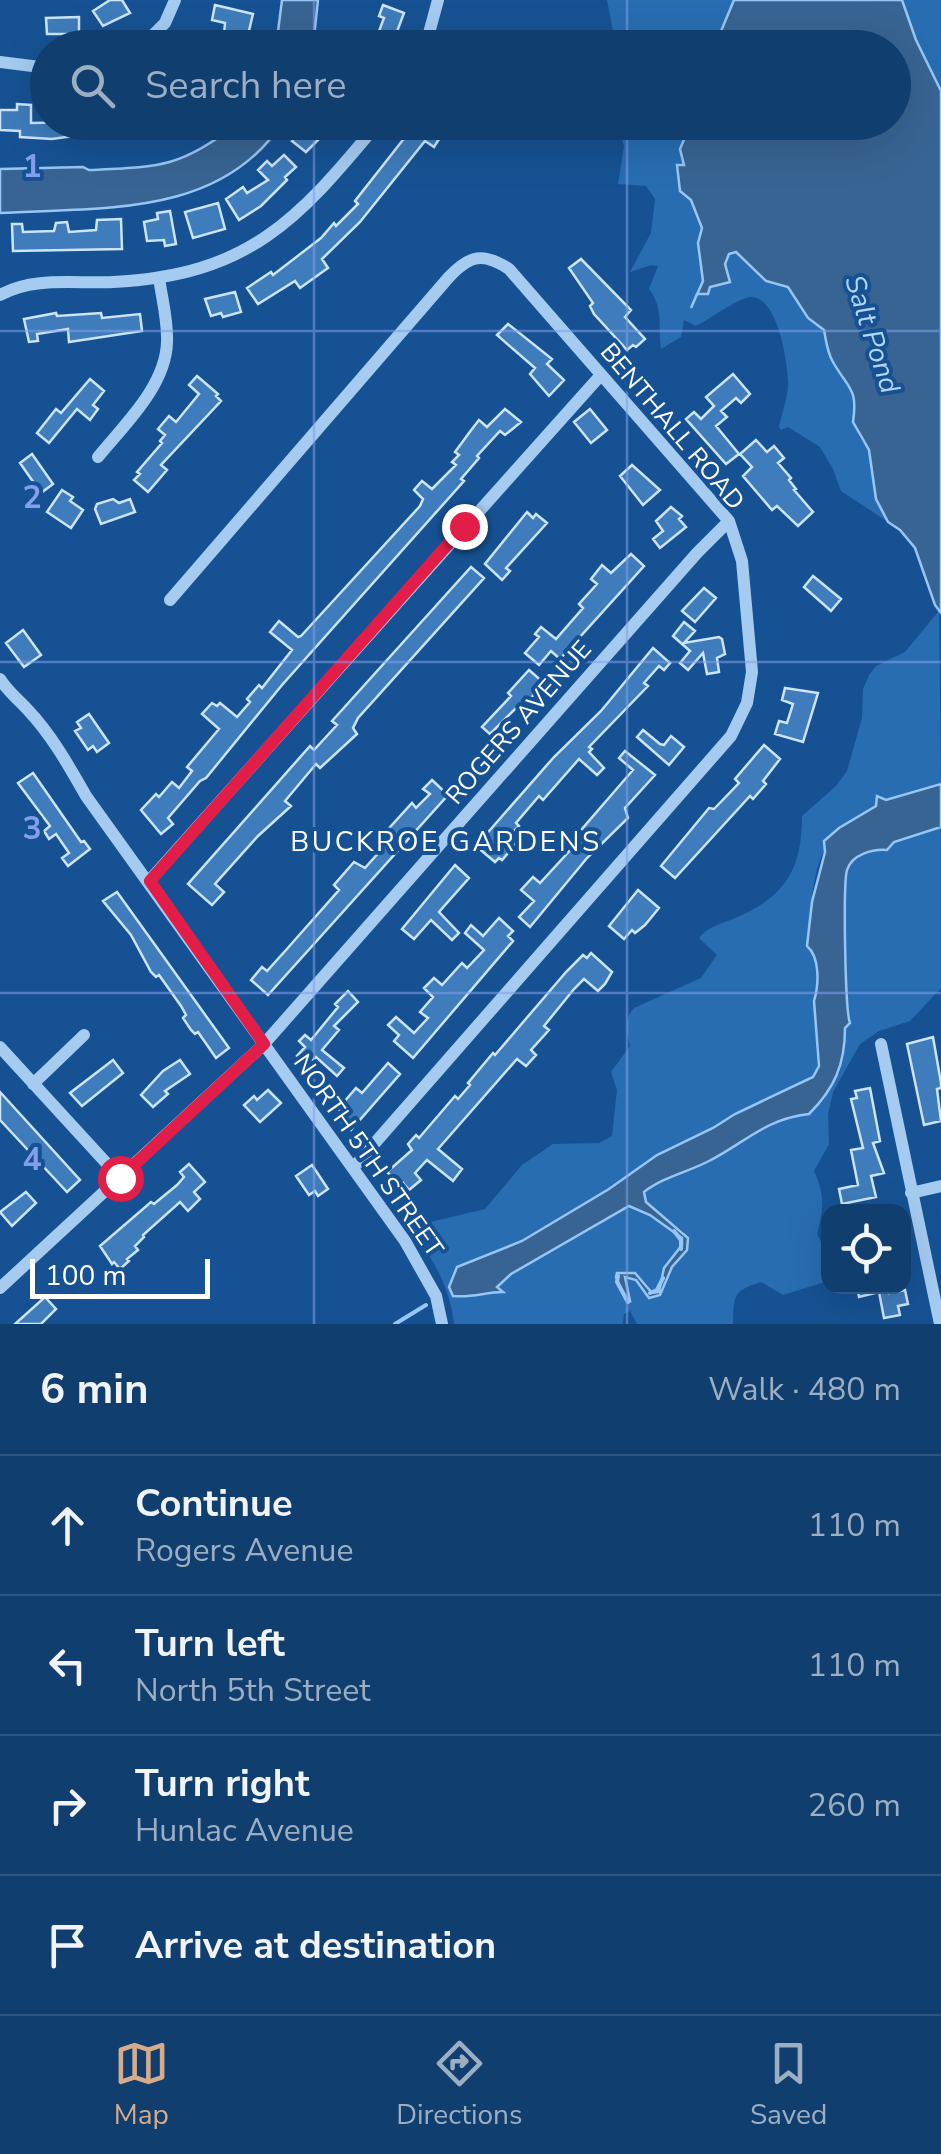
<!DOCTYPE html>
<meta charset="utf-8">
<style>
body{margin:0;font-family:"Nunito Sans",sans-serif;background:#1e4976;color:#f1f3f6}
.controls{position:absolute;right:30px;bottom:30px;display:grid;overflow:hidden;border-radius:20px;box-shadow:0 10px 40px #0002}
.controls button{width:90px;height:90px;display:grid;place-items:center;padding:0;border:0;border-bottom:2px solid #305781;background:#103e6e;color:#f1f3f6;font:50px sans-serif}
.scale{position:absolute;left:30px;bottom:25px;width:180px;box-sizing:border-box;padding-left:10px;border:5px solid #fff;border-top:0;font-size:28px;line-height:35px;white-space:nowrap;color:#fff;-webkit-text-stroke:8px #165293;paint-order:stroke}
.stop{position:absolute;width:30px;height:30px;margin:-22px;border:8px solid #e11d48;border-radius:50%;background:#fff}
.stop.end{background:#e11d48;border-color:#fff;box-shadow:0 2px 10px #0008}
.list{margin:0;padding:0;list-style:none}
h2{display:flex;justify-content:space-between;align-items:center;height:130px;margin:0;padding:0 40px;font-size:42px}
h2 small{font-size:32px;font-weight:400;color:#9caec2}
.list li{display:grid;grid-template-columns:65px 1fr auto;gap:30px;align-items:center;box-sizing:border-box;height:140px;padding:0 40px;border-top:2px solid #305781}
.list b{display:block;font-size:38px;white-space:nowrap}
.list p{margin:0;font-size:32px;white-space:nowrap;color:#9caec2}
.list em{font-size:32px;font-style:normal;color:#9caec2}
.icon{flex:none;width:55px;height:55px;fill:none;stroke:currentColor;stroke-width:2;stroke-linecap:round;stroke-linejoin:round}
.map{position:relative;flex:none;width:941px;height:1324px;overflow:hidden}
.search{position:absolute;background:#103e6e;box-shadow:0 10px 40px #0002;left:30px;right:30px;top:30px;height:110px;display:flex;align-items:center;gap:25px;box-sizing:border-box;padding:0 35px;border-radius:55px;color:#9caec2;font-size:38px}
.sheet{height:690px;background:#103e6e}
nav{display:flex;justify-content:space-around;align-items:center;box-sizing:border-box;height:140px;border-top:2px solid #305781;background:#103e6e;font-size:28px;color:#9caec2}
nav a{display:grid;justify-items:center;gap:5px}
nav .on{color:#d6ab8b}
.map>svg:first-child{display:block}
.green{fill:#286db2}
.water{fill:#386493;stroke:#97c6f4;stroke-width:2.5}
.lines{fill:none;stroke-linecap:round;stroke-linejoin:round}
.stream{stroke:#97c6f4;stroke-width:4}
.building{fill:#3e7cbb;stroke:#cce4fc;stroke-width:2.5}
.minor{stroke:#a5cbf1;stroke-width:12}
.route{stroke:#e11d48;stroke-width:12}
.grid{fill:none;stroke:#839eea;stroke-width:2.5;stroke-opacity:0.55}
.labels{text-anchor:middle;stroke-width:8;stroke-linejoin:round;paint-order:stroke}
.street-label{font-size:25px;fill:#fff;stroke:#165293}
.water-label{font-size:28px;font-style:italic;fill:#b1d5f8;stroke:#165293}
.neighbourhood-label{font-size:28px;letter-spacing:2.5px;fill:#fff;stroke:#165293}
.grid-label{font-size:32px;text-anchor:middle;font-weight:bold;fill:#839eea;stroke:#165293;stroke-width:8;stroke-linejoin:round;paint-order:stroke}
</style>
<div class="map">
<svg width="941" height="1324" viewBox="0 0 941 1324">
<rect width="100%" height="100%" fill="#165293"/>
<path class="green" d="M607 0H734L719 36 722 48 616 47Z
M902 0H941V92L916 40Z
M616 123H691L683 138 684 166 677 165 681 194 691 200 702 228 698 243 703 281 697 295 707 294 729 254 736 252 766 281 788 287 808 318 824 330 830 355 855 393 857 408 854 415 859 437 869 449 876 498 888 522 841 491 833 469 820 447 788 427 781 430 779 427C782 413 789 395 788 380 787 360 778 299 752 297 740 296 709 320 696 326L684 320 681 337 661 349C658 325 664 309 649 289L658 266 651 265 630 272 651 233 655 199 646 186 618 184 624 146Z
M939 611 941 784 886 800 878 797 877 806C864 814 846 821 836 832 812 858 808 911 813 946 815 964 819 983 814 1001L818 1072 788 1092 735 1114 522 1241 464 1263 456 1270 449 1287 454 1296C474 1298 483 1292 501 1291L497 1287 511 1274 629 1206 650 1215 682 1238V1245L664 1268 659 1292 652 1293 635 1273H618L630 1298 624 1277 636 1280 650 1298C674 1283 664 1271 684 1253V1232L646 1202 644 1192C663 1177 687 1172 708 1162 738 1147 769 1111 806 1116L840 1072 846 1024 850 1023C845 1009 843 885 847 870 852 854 872 849 887 850L894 842 941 827V988L910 1021 879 1031 860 1044 833 1092 828 1114 829 1144 814 1171C825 1195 824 1208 817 1234L828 1256V1281L783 1295 761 1282C732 1291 734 1296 733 1324H637L630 1311 624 1314 623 1324H454C450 1285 432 1258 410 1227L485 1209 522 1165 553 1144 599 1143 612 1136 617 1090 611 1072 630 1046C627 1032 623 1020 634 1008L701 978 717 955 699 938C707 927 721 924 733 919 784 898 802 871 802 816L836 786 847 771 862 718 863 689 869 675 876 666 905 652Z"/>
<path class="water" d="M282 0H318L313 47H276Z
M734 0H902L916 40 941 91V613L935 605 915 548 900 530 888 522 876 499 869 450 853 422C858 388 849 390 833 362 827 352 826 340 824 330L808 318 788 287 766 281 736 252 729 254 725 264 730 282 710 287 708 294H697L691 308 703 281 698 243 702 228 691 200 680 191 677 165H684L680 149 691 123H706L715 128 722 122H894V48L722 47 719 36Z
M238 123H282C220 218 100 207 0 213V169L83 167 89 170C159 167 181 168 238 123Z
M941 784V827L894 842 887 850C873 849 852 854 847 870 843 884 845 1011 850 1023L845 1028C845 1064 835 1088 809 1114 765 1119 746 1142 709 1161 688 1172 663 1177 644 1192L646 1202 688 1238 687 1250 672 1267 660 1295 649 1298 636 1280 625 1277 630 1301 626 1300 616 1277 617 1273H635L652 1293 659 1292 664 1268 682 1245V1238L650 1215 629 1206 511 1274 497 1287 503 1292C485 1292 473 1298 453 1296L449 1287 457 1267 522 1241 609 1189 657 1155 713 1128 735 1114 813 1077 819 1066 814 1001C819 985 820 957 807 946L812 902 825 852 824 841 839 828 876 806 877 796 886 800Z"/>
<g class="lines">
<path class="stream" d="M674 1231 681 1240V1249
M618 1276 617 1282 628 1302
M650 1293 657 1290 663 1278
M395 1324 426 1305"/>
</g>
<path class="building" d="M110 0H122L130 13 103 26 93 11Z
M215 5 253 14 248 35 244 34 241 48 223 46 225 23 212 20Z
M383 5 404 13 392 45 376 39 384 18 379 16Z
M79 17V34H47L46 18Z
M17 104 31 105V123L80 122 81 135 52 139 20 137V131L0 130V110H17Z
M296 122H315L326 132 306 152 292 141 303 128Z
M417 122H441L434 131 441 136 434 147 425 141 360 222 322 259 328 268 300 288 295 281 258 304 247 288 271 272 273 275 321 238 334 223 336 226 358 204 355 201Z
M284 155 296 167 285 177 287 180 261 206 239 220 226 199 243 187 247 193 268 180 258 170 267 161 272 166Z
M218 203 225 229 193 238 185 212Z
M170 211 176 244 165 246 164 240 147 241 144 222 158 219 157 213Z
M121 219 122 249 13 251 12 224H22L23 232 54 231 56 223 67 222 69 232 96 230 97 220Z
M581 259 631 310 625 317 645 339 636 347 633 345 627 350 594 314 590 306 593 303 569 268Z
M235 292 241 312 223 317 221 313 211 316 205 299Z
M56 313 57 316 101 313 102 318 140 314 142 331 69 342 68 329 37 334 38 341 29 342 24 319Z
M508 324 552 359 547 364 564 380 549 396 530 374 535 368 497 335Z
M733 374 750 394 741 403 736 398 721 411 727 417 716 426 739 454 726 464 686 419 694 412 701 419 714 406 706 397Z
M197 376 218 394 216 396 221 401 161 465 167 470 148 492 134 480 140 474 137 472 162 443 160 441 165 435 158 429 169 416 176 422 199 394 189 385Z
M90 379 104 391 93 405 98 409 90 420 77 409 49 443 37 433 56 409 61 413Z
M505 409 521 422 505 435 500 431 477 456 479 458 461 479 464 481 282 685 206 778 200 781 168 818 173 824 161 834 141 810 156 794 159 797 172 782 179 788 192 771 187 767 219 729 202 714 212 703 217 706 220 703 237 717 250 702 247 699 259 685 262 688 292 650 270 632 279 621 298 637 301 636 420 506 423 499 414 490 422 481 432 489 456 465 452 462 459 455 455 452 472 429 479 420 487 427Z
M590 409 607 430 591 443 574 422Z
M756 440 767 452 774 446 784 458 778 463 791 478 789 480 796 489 794 490 813 512 798 526 777 506 772 510 743 476 752 467 740 454Z
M32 454 53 484 41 493 20 463Z
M632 465 660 490 643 505 620 476Z
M62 490 73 497 70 501 83 510 71 528 47 512Z
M113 499 119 503 130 499 135 512 101 524 95 509 97 504Z
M671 507 682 516 679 519 686 527 660 548 653 539 663 531 656 521Z
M527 512 533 518 536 514 547 523 506 568 510 571 502 580 485 564Z
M631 554 644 566 560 659 551 651 539 665 525 653 539 637 535 634 541 627 556 639 583 608 579 604 597 584 591 579 602 565 611 573Z
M471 567 484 578 358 718 353 728 357 734 320 768 316 764 285 801 291 806 258 836 215 884 224 892 212 905 188 884 310 746 314 750 337 725 332 721Z
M813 576 841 599 831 611 804 587Z
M704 588 716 598 695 622 682 611Z
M684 622 695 631 684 643 719 637 722 639 725 654 717 658 719 672 707 674 703 653 688 670 680 663 690 651 673 636Z
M23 630 41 655 24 667 6 643Z
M653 648 670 663 664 670 659 666 644 683 648 686 589 747 592 749 589 752 604 768 597 775 579 759 543 800 539 796 516 823 519 826 515 830 522 837 502 860 499 858 495 862 476 846 554 757 601 711Z
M529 670 544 683 523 707 520 704 490 734 482 727 511 696 508 693Z
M785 688 818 693 803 742 775 734 779 721 787 723 793 704 782 700Z
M89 714 109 743 97 752 93 746 88 750 75 731 81 728 77 722Z
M643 730 660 744 664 745 671 736 684 747 669 765 637 737Z
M764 745 780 759 763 781 766 784 753 799 750 796 675 878 661 866 709 808 714 809 739 783 735 779Z
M625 751 655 775 625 808 628 818 587 858 530 927 519 917 534 901 521 890 533 877 540 883 586 833 582 829 633 770 619 758Z
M33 773 81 842 84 841 90 849 68 866 62 858 69 853 56 834 49 839 44 831 50 826 18 783Z
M432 780 448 795 268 995 251 980 262 967 267 971 286 950 339 890 334 885 354 862 365 868 388 842 382 836 412 803 416 808 430 794 423 789Z
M455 865 469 878 439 912 459 933 452 940 431 920 414 939 402 929Z
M638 890 659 908 645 925 635 933 632 930 624 939 609 926Z
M117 892 229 1048 216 1058 198 1032 195 1034 191 1030 183 1018 186 1015 181 1006 159 975 156 977 151 972 131 935 103 901Z
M499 918 513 931 508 936 513 941 413 1058 394 1041 399 1035 388 1025 396 1017 414 1033 428 1018 420 1012 433 997 424 988 434 978 442 985 462 963 467 968 484 950 465 933 471 925 483 936Z
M591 953 612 972 605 984 598 991 584 979 574 989 544 1026 549 1030 531 1050 536 1055 526 1066 517 1059 438 1149 462 1169 453 1181 427 1160 415 1173 421 1180 409 1190 403 1183 400 1185 387 1172 412 1150 408 1144 416 1135 419 1138 455 1096 458 1099 470 1085 468 1083 493 1053 495 1055 566 972 583 955 587 958Z
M348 991 358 1002 334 1026 339 1030 322 1050 344 1068 337 1076 316 1057 308 1066 297 1056 305 1047 299 1041 305 1035 311 1040 338 1007 335 1004Z
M933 1037 941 1083V1088L937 1089 941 1121 924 1125 907 1044Z
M113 1060 123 1073 82 1106 70 1093Z
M180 1060 190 1074 165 1091 168 1094 153 1107 141 1095 163 1071Z
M388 1063 400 1074 351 1130 340 1121 345 1115 338 1109 356 1088 362 1093Z
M870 1088 880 1141 873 1143 884 1173 871 1176 876 1197 842 1204 839 1189 858 1185 851 1150 863 1148 851 1099 857 1098 855 1091Z
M268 1090 281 1103 260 1122 244 1105 254 1096 257 1100Z
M0 1092 80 1180 67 1192 0 1120Z
M189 1164 205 1182 194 1192 200 1199 188 1211 180 1202 143 1235 144 1237 135 1246 138 1250 127 1259 129 1261 120 1269 114 1262 112 1264 100 1246 151 1202 154 1204 177 1185 184 1177 180 1172Z
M312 1165 328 1189 318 1196 315 1191 309 1195 296 1176Z
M26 1192 36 1203 12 1226 0 1212Z
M857 1286H888L889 1293 905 1290 908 1304 898 1306 900 1315 884 1318 879 1292 859 1297Z
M45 1297 56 1309 41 1324H15Z"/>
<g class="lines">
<path class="minor" d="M140 48 165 23 175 0
M425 48 438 0
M0 62 48 68
M0 295C34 276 76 284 113 282 249 275 297 221 379 122
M98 457C124 425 166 386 167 342 168 321 162 299 159 278
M170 600 449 277C470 255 483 252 509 269L729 521 742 561 752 672 747 703 731 736 353 1168
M0 679C8 692 17 698 27 709 51 734 69 766 86 796L405 1241 436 1296 442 1324
M149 881 600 376
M881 1044 940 1324
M0 1047 120 1178
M33 1084 84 1035
M911 1193 941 1186
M0 1288 264 1044 697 553 729 521"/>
</g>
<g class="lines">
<path class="route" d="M120 1178 264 1044 150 881 464 526"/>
</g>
<path class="grid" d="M314 0V48M627 0V48M314 122V1324M627 122V1324M0 331H941M0 662H941M0 993H941"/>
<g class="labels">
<g class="street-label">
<text transform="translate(673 426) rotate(50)" y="9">BENTHALL ROAD</text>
<text transform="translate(518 722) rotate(-49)" y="9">ROGERS AVENUE</text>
<text transform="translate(369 1155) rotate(55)" y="9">NORTH 5TH STREET</text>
</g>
<g class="water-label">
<text transform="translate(873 334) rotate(72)" y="10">Salt Pond</text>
</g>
<g class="neighbourhood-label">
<text x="446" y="851">BUCKROE GARDENS</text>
</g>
</g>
<g class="grid-label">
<text x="32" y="177">1</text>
<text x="32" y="508">2</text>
<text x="32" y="839">3</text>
<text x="32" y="1170">4</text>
</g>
</svg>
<div class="controls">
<button><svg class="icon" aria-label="locate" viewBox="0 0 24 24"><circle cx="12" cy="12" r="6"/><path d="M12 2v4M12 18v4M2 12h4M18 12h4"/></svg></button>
</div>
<div class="scale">100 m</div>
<div class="stop" style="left:120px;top:1178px"></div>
<div class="stop end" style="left:464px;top:526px"></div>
<div class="search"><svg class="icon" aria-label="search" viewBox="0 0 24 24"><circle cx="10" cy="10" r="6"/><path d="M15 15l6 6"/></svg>Search here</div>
</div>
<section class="sheet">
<h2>6 min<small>Walk · 480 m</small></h2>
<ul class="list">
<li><svg class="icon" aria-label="ahead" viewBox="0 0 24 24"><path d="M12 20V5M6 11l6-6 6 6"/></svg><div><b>Continue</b><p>Rogers Avenue</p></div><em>110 m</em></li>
<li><svg class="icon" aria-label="left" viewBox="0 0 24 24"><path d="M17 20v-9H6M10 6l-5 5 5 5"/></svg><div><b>Turn left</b><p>North 5th Street</p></div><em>110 m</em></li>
<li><svg class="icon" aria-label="right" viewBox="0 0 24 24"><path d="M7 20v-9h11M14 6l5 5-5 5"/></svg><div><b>Turn right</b><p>Hunlac Avenue</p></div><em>260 m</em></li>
<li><svg class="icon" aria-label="arrive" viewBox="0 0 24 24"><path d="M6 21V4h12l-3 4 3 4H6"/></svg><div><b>Arrive at destination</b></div></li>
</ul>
</section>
<nav>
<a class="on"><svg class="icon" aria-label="map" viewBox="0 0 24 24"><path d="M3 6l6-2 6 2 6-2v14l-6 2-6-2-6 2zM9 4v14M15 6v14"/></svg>Map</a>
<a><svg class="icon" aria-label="directions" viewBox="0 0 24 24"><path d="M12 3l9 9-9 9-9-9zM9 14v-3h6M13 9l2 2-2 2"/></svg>Directions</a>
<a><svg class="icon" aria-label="saved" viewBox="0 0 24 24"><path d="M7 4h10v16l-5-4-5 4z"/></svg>Saved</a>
</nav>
